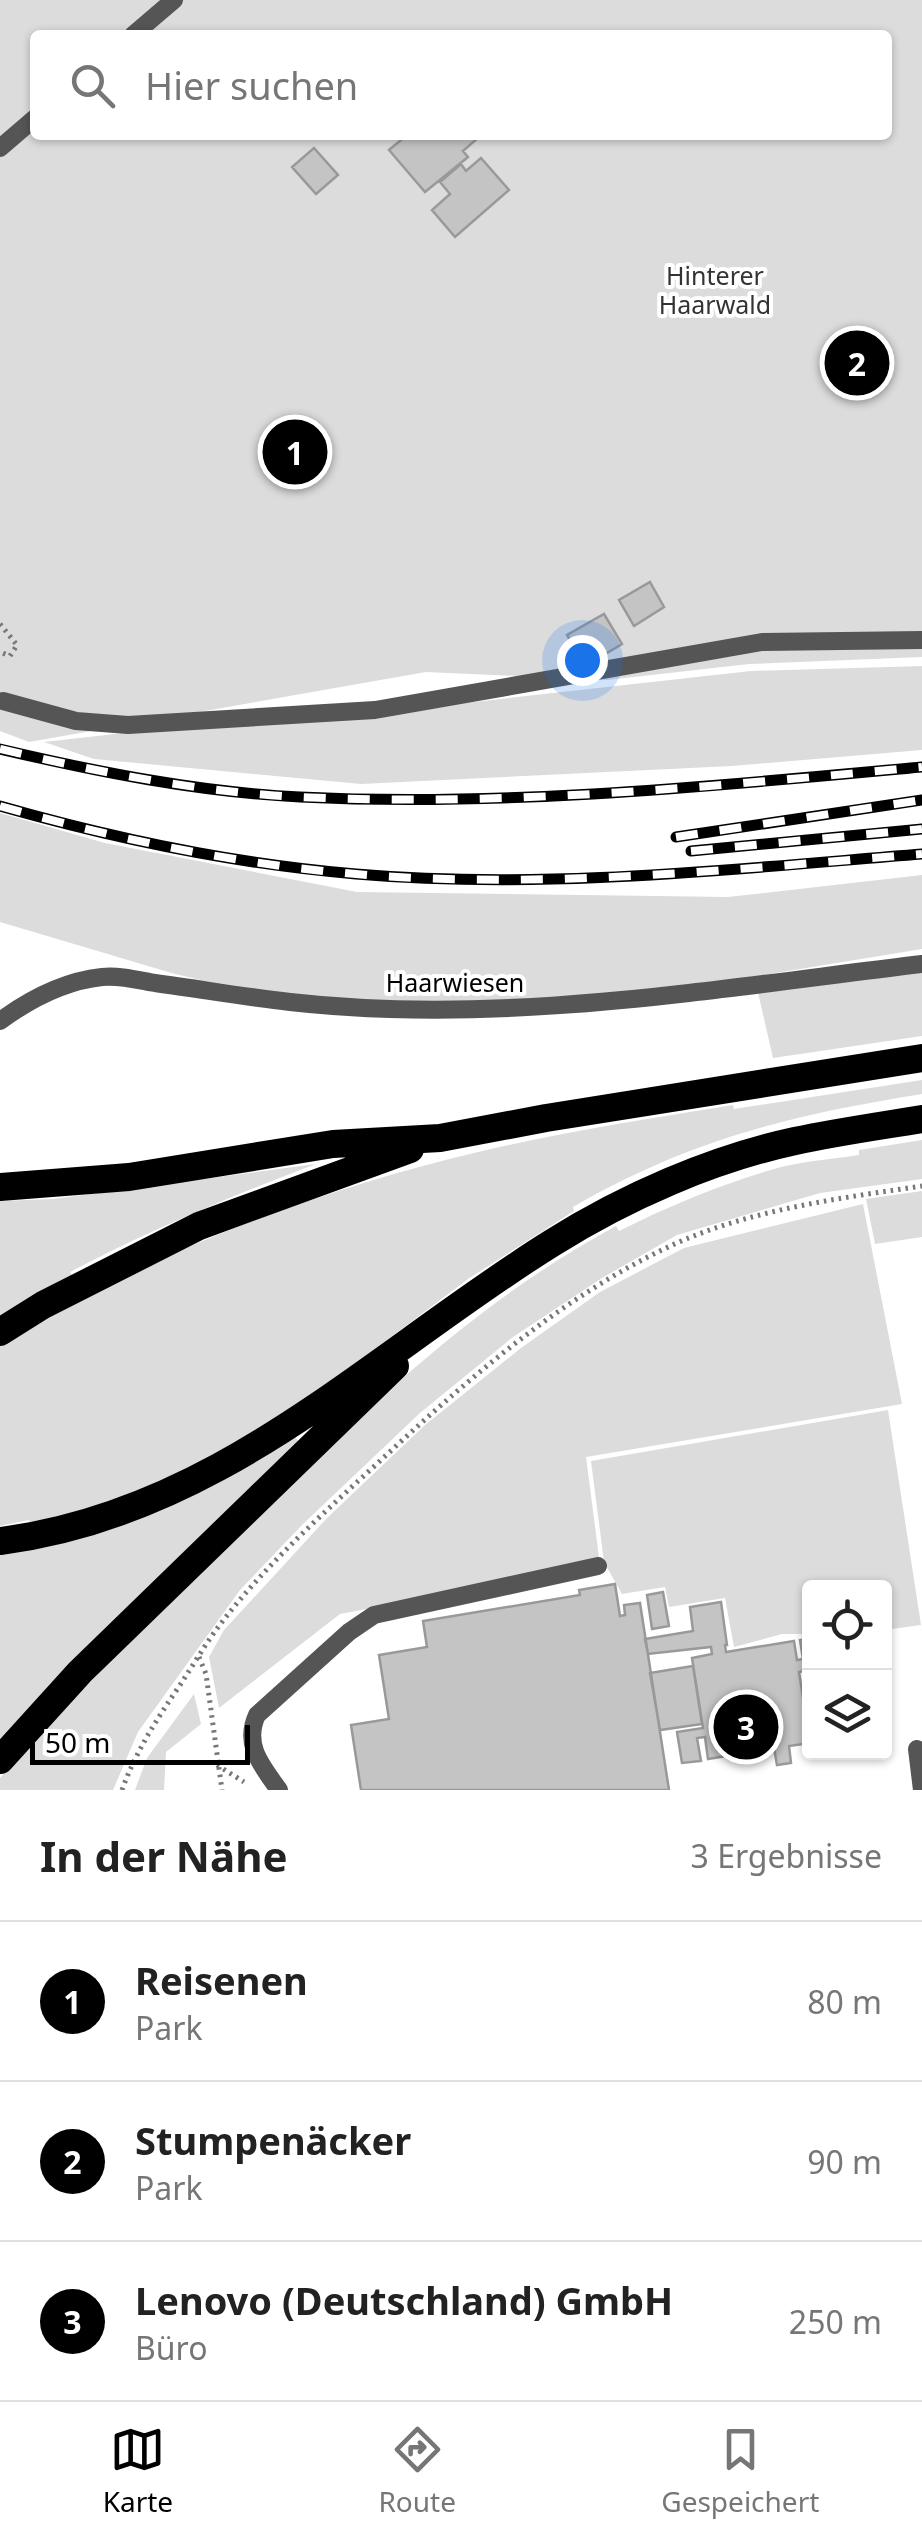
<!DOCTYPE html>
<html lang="de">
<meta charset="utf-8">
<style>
body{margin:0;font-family:"Noto Sans",sans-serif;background:#f2f2f2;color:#222}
.controls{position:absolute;right:30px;bottom:30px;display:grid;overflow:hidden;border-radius:10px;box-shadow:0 2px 8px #0004}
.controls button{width:90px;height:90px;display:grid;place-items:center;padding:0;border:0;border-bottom:2px solid #e0e0e0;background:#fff;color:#222;font:50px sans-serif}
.scale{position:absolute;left:30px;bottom:25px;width:220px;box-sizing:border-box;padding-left:10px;border:5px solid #000;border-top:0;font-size:28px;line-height:35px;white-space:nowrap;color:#000;-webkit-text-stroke:8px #fff;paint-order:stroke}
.you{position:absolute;left:582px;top:660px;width:35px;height:35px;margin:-25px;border:8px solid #fff;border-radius:50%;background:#1a73e8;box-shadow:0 0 0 15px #1a73e833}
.badge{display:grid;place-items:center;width:65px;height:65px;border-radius:50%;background:#000;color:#fff;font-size:32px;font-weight:700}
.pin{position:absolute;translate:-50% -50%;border:5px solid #fff;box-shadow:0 2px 10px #0006}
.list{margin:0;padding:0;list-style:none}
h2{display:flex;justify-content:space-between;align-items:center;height:130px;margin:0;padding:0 40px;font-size:42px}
h2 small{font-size:32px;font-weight:400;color:#767676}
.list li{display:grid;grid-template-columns:65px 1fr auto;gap:30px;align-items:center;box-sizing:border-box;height:160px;padding:0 40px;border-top:2px solid #e0e0e0}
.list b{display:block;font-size:38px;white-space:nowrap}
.list p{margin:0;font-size:32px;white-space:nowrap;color:#767676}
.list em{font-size:32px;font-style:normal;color:#767676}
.icon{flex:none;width:55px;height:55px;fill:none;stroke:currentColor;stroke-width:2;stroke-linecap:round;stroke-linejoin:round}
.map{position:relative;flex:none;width:922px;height:1790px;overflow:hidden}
.search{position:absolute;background:#fff;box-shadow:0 2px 8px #0004;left:30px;right:30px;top:30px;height:110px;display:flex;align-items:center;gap:25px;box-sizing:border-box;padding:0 35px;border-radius:10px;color:#767676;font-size:38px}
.sheet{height:610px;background:#fff}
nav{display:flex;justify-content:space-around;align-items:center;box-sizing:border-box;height:140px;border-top:2px solid #e0e0e0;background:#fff;font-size:28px;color:#767676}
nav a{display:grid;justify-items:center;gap:5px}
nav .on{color:#000}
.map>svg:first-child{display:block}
.green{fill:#dcdcdc;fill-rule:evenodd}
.building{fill:#c4c4c4;stroke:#999;stroke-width:2.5}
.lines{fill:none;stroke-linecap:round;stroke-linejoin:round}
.path{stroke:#777;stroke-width:5;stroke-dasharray:2.5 5;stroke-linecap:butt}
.service{stroke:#555;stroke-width:18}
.trunk{stroke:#000;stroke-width:28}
.rail-casing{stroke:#000;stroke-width:11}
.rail{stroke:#fff;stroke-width:8;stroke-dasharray:22;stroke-linecap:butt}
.labels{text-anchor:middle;stroke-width:8;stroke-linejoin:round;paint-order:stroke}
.park-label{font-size:25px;fill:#333;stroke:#fff}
.street-label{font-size:25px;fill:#000;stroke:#fff}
</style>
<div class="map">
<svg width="922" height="1790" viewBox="0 0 922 1790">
<rect width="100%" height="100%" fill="#fff"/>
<path class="green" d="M0 0H922V657L749 664 607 680 426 672 29 742 0 731ZM35 35H887V135H35Z
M922 666V750L732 766 361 784 94 759 44 742 150 730 285 723 751 671Z
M0 813 105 843 357 892 728 897 922 875V949L588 1004 288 1000 175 974 0 922Z
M922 969V1036L773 1058 757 988Z
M922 1080V1094C791 1115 689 1140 573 1207L574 1211 468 1279 310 1398 243 1442 122 1501 30 1523 29 1520 0 1526V1344C148 1254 310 1192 478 1152 562 1132 648 1119 733 1105L734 1109Z
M922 1140V1179L820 1193 677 1235 602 1278 513 1337 420 1413 303 1524 240 1590 138 1732 113 1790H0V1778C77 1693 158 1613 240 1533 356 1418 471 1304 616 1226L619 1231C671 1205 724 1183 781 1167 806 1161 833 1159 859 1155V1150Z
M316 1164C231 1196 150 1230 70 1272L72 1276 0 1317V1201L53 1199Z
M922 1191V1237L875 1244 866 1199Z
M863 1204 902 1404 586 1457 600 1565 340 1614 219 1708 209 1657 224 1630 327 1518 425 1425 521 1348 600 1292 684 1248Z
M888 1410 921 1625 885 1630 884 1588H810L809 1634H782L734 1647 725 1598 669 1607 665 1587 622 1594 604 1562 591 1461Z
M295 1436 300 1444 0 1741V1552L161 1510 208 1488Z
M194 1694 201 1724 166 1752 164 1790H135L147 1758Z"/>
<path class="building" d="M407 135H477L479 137 463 151 468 157 425 192 389 150Z
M314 148 338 175 316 194 292 167Z
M481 158 509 190 455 237 432 210 450 194 440 182 461 164 466 171Z
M650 582 664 607 634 626 619 600Z
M604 614 622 644 585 666 567 635Z
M615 1584 620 1616 625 1615 624 1605 640 1603 669 1790H361L351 1725 389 1719 379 1655 427 1647 423 1621 580 1595 579 1590Z
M663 1592 669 1626 652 1629 647 1595Z
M721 1602 727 1645H725L726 1652 794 1641 797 1660 803 1659 800 1640 810 1639V1670L799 1672 810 1743 789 1746 791 1763 777 1765 774 1748 708 1759 705 1737 697 1738 701 1761 682 1763 677 1732 703 1728 692 1658 712 1654 711 1647 648 1654 645 1639 693 1631 690 1607Z
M693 1666 702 1724 660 1730 650 1673Z"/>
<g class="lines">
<path class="path" d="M0 624 17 645 10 656 0 652
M199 1657 206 1674 222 1790
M217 1765 244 1782
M122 1790C136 1751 157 1719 180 1685 194 1664 207 1641 222 1622 268 1562 326 1511 381 1460 470 1377 567 1292 679 1242 755 1209 841 1198 922 1186"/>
<path class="service" d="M133 35 174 0
M0 148 35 118
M3 701 76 721 128 725 375 710 762 642 922 640
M0 1021C30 999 64 981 102 977 119 975 138 980 155 983 200 989 245 997 290 1002 501 1026 713 989 922 964
M917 1749 922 1790
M279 1790C262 1766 243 1745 257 1715L349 1632 374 1615 598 1566"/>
<path class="trunk" d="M0 1187 129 1177 333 1144 440 1138 546 1118 922 1058
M0 1332 43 1305 199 1226 410 1149
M0 1541C221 1513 372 1355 552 1243 625 1197 712 1159 795 1141 837 1132 880 1126 922 1119
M0 1760 80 1672 395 1366"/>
<g class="rail-casing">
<path id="rail" d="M0 749C98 772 198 792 300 797 507 807 715 786 922 767
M0 806C116 839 235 864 356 874 544 890 734 869 922 854
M676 837 922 800
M691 851 922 829"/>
</g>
<use href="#rail" class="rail"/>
</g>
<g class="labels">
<g class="park-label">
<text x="715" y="285">Hinterer<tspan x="715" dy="29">Haarwald</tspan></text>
</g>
<g class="street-label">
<text x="455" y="992">Haarwiesen</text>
</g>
</g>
</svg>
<div class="controls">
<button><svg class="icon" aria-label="locate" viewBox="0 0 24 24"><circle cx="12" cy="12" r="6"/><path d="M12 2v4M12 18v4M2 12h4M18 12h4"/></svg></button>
<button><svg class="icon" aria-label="layers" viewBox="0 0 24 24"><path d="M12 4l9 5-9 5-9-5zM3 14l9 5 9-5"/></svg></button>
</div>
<div class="scale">50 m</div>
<div class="you"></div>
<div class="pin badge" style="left:295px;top:452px">1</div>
<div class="pin badge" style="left:857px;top:363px">2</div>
<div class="pin badge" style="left:746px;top:1727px">3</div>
<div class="search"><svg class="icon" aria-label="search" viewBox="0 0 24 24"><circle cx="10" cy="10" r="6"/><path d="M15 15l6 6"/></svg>Hier suchen</div>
</div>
<section class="sheet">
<h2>In der Nähe<small>3 Ergebnisse</small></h2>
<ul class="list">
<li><span class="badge">1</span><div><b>Reisenen</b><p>Park</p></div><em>80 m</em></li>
<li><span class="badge">2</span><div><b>Stumpenäcker</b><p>Park</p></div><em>90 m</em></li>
<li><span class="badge">3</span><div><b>Lenovo (Deutschland) GmbH</b><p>Büro</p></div><em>250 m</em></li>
</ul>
</section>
<nav>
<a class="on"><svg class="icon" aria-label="map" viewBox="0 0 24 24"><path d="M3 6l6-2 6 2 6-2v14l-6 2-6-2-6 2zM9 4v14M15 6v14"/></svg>Karte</a>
<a><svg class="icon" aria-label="directions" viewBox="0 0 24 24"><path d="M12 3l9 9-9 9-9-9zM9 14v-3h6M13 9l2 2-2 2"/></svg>Route</a>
<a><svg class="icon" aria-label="saved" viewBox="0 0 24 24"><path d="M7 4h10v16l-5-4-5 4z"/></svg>Gespeichert</a>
</nav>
